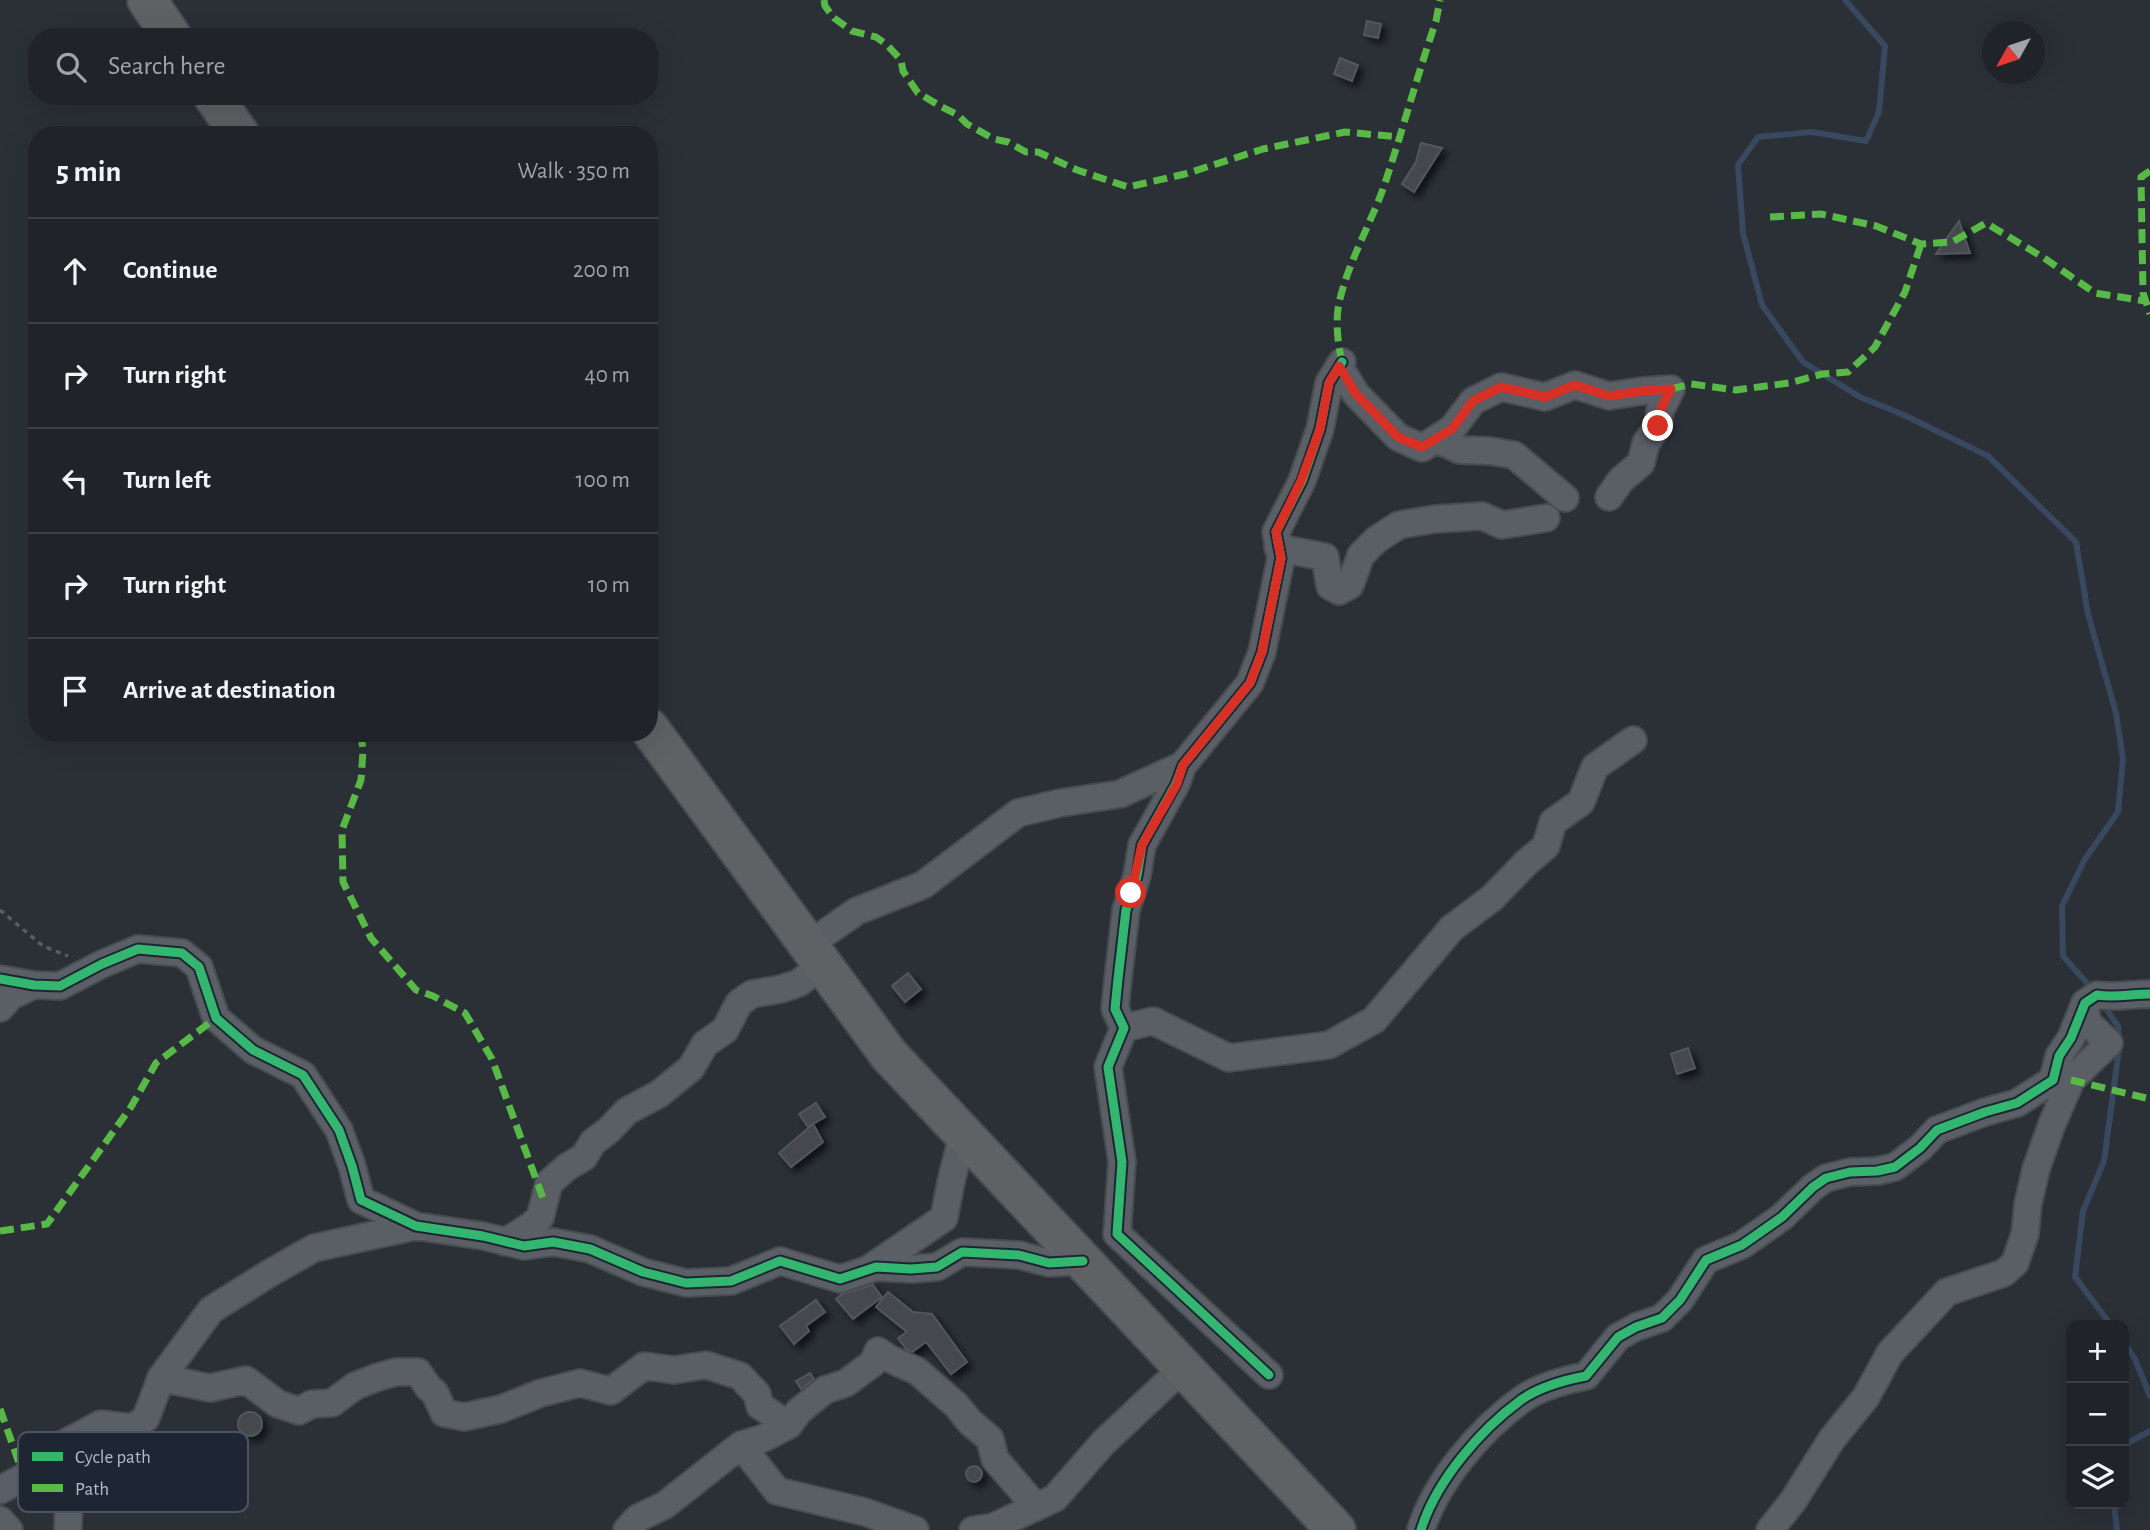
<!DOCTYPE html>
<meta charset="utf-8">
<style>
body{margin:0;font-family:"Alegreya Sans",sans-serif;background:#282c30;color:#f1f3f6}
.controls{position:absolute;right:21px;bottom:21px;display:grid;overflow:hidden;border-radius:14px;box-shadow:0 7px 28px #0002}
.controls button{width:63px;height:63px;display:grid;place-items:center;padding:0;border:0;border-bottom:2px solid #3d4145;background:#202428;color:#f1f3f6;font:35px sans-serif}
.compass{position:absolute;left:1982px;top:21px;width:63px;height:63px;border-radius:50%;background:#202428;box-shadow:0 7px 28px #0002;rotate:230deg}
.stop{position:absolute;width:21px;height:21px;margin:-16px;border:5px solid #d93025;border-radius:50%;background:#fff}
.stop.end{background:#d93025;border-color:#fff;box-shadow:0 2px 7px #0008}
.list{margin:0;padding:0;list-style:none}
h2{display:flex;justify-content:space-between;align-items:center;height:91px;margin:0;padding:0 28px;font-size:30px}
h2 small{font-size:23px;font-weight:400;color:#a2a4a8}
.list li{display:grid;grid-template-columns:46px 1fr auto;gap:21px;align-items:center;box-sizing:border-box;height:105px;padding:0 28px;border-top:2px solid #3d4145}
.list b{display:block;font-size:26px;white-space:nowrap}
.list em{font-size:23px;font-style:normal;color:#a2a4a8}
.icon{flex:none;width:38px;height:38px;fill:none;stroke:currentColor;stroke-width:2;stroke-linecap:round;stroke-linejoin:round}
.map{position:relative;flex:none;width:2150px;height:1530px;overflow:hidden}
.search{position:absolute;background:#202428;box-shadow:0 7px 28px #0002;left:28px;top:28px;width:630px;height:77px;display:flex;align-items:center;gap:18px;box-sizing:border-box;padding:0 24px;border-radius:28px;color:#a2a4a8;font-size:26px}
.panel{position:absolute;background:#202428;box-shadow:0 7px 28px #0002;left:28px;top:126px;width:630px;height:616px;border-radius:28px}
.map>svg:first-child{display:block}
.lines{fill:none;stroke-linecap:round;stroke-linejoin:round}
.stream{stroke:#38485f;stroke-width:6}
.building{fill:#44494e;stroke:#52575e;stroke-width:2;filter:url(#shadow)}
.minor-casing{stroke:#484c51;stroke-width:30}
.highway-casing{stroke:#474c52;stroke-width:42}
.path{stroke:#585d62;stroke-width:3.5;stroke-dasharray:5 5;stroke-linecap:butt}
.minor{stroke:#5a5e65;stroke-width:26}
.highway{stroke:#5e6265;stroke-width:38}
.quiet{stroke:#58b947;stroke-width:7;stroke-dasharray:14 7;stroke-linecap:butt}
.cycleway-casing{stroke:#1d2632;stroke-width:13}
.cycleway{stroke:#33b770;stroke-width:9}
.route{stroke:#d93025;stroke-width:9}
.key{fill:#1d2632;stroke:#4a535f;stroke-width:2}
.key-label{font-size:19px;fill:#b4bcc8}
</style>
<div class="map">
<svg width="2150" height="1530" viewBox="0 0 2150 1530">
<defs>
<filter id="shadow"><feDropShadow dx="5" dy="5" stdDeviation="3.5" flood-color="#0009"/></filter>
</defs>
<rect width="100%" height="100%" fill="#2a3036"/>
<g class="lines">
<path class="stream" d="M1845 0 1885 46 1879 112 1866 141 1812 132 1758 137 1738 165 1743 233 1762 305 1803 362 1860 397 1904 415 1988 456 2076 542 2088 614 2116 713 2123 759 2118 812 2085 859 2062 906 2063 956 2094 991
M2102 1003 2118 1026 2119 1049 2104 1161 2083 1211 2075 1277 2111 1325
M2124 1343 2135 1359 2150 1396
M2124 1445 2150 1431
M2114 1504 2117 1530"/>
</g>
<path class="building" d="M1367 21 1381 24 1378 38 1364 35Z
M1340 58 1358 65 1352 81 1334 74Z
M1421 143 1442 148 1414 192 1402 184 1416 162Z
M1959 221 1970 253 1936 254Z
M908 973 921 989 905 1002 892 986Z
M1688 1048 1695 1068 1677 1074 1671 1054Z
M816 1103 825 1117 808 1127 799 1114Z
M813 1124 823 1142 791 1167 779 1153Z
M873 1285 882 1297 853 1319 836 1299 842 1294Z
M888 1292 913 1312 932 1314 967 1362 951 1374 926 1342 912 1352 906 1349 898 1338 907 1332 876 1307Z
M816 1300 825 1312 806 1326 809 1331 794 1344 780 1326Z
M810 1373 814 1379 801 1389 796 1381Z
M238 1424a12 12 0 1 1 24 0a12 12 0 1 1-24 0Z
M966 1474a8 8 0 1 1 16 0a8 8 0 1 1-16 0Z"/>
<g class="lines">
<g class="minor-casing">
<path id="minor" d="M1339 366 1356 394 1398 437 1422 448 1452 429 1473 401 1501 387 1545 397 1575 385 1609 396 1642 391 1671 389 1660 411 1658 426 1646 443 1641 463 1621 480 1609 497
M1436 439 1460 450 1490 451 1514 455 1565 498
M1278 548 1325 557 1330 586 1339 591 1350 585 1361 555 1376 540 1399 525 1435 519 1482 516 1502 525 1546 518
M808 945 857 911 923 885 1018 813 1060 803 1120 794 1183 765
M0 979 34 985 60 986 102 964 138 949 182 953 199 967 216 1018 253 1050 303 1075 339 1130 352 1166 361 1200 416 1226 483 1236 524 1246 553 1242 590 1249 643 1272 686 1283 731 1281 780 1261 840 1279 876 1267 911 1269 937 1267 962 1252 1019 1255 1049 1263 1083 1261
M0 1008 11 996 34 985
M1124 1028 1153 1021 1229 1058 1329 1045 1374 1020 1452 928 1492 898 1527 862 1546 846 1553 822 1581 802 1595 767 1633 740
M505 1242 529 1227 540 1218 549 1183 567 1167 584 1157 593 1142 609 1130 627 1111 659 1094 691 1068 705 1044 725 1030 739 1003 752 994 781 989 799 983 822 964
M869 1269 944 1218 951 1182 963 1134
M1269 1375 1117 1234 1122 1162 1108 1067 1124 1028 1115 1009 1118 979 1126 910 1137 876 1142 845 1176 784 1183 765 1250 683 1262 652 1281 558 1276 532 1302 481 1320 429 1329 383 1342 362
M161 1378 210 1388 246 1380 278 1404 299 1411 312 1404 332 1403 355 1386 378 1377 396 1372H418L428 1387 435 1393 444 1413 464 1417 501 1409 541 1393 580 1383 611 1391 644 1366 674 1370 706 1365 740 1376 757 1394 760 1406 789 1425
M0 1490 24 1477 56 1448 101 1424 133 1428 146 1418 161 1378 211 1310 270 1273 314 1248 416 1226
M0 1520 9 1530
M68 1530 69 1490 93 1462 125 1436
M627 1530 638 1518 665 1505 741 1445
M915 1530 865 1512 777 1491 741 1445 764 1438 789 1425 799 1411 825 1390 846 1383 873 1363 878 1351 888 1358 917 1371 956 1405 970 1422 990 1439 995 1459 1036 1507
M973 1530 993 1527 1055 1498 1103 1443 1183 1368
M1421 1530C1436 1481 1480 1430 1521 1400 1539 1387 1565 1380 1586 1376L1618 1337 1636 1327 1662 1318 1680 1300 1706 1260 1742 1245 1782 1217 1813 1187 1826 1178 1850 1172 1877 1171 1895 1167 1920 1148 1937 1130 1985 1112 2017 1103 2053 1080 2059 1056 2071 1038 2085 1003 2097 995C2115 998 2132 994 2150 994
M1770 1530 1793 1501 1832 1439 1866 1397 1890 1353 1947 1292 2004 1273 2015 1263 2025 1234 2028 1204 2036 1169 2052 1124 2071 1080 2109 1043 2087 1022 2085 1003"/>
</g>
<g class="highway-casing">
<path id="highway" d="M147 0 172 37
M213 96 240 135
M649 728 889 1055 1336 1530"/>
</g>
<path class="path" d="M0 910 43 946 68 956"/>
<use href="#minor" class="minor"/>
<use href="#highway" class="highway"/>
<path class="quiet" d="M824 0 825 6 834 18 852 31 876 37 887 45 901 60 903 71 918 93 942 107 958 115 967 124 994 139 1008 142 1026 152H1038L1077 170 1128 187 1185 174 1263 149 1345 132 1399 137
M2150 171 2141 177 2143 293 2150 314
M1770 217 1821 214 1876 226 1921 244 1952 242 1986 223 2044 258 2095 293 2145 301
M1342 362C1338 344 1335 322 1339 303 1348 263 1369 227 1383 189 1402 133 1417 76 1436 21L1440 0
M1671 389 1691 384 1736 390 1789 383 1822 374 1848 372 1875 347 1905 292 1921 244
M361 733 363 751 361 780 342 830 343 882 371 938 416 990 433 996 465 1013 492 1059 544 1201
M2071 1080 2150 1099
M0 1231 47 1224 131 1107 156 1063 216 1018
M0 1409 24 1477"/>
<g class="cycleway-casing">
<path id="cycleway" d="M0 979 34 985 60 986 102 964 138 949 182 953 199 967 216 1018 253 1050 303 1075 339 1130 352 1166 361 1200 416 1226 483 1236 524 1246 553 1242 590 1249 643 1272 686 1283 731 1281 780 1261 840 1279 876 1267 911 1269 937 1267 962 1252 1019 1255 1049 1263 1083 1261
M1269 1375 1117 1234 1122 1162 1108 1067 1124 1028 1115 1009 1118 979 1126 910 1137 876 1142 845 1176 784 1183 765 1250 683 1262 652 1281 558 1276 532 1302 481 1320 429 1329 383 1342 362
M1421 1530C1436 1481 1480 1430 1521 1400 1539 1387 1565 1380 1586 1376L1618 1337 1636 1327 1662 1318 1680 1300 1706 1260 1742 1245 1782 1217 1813 1187 1826 1178 1850 1172 1877 1171 1895 1167 1920 1148 1937 1130 1985 1112 2017 1103 2053 1080 2059 1056 2071 1038 2085 1003 2097 995C2115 998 2132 994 2150 994"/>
</g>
<use href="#cycleway" class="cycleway"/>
</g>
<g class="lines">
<path class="route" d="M1131 893 1142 845 1177 784 1183 765 1250 683 1262 652 1281 558 1276 532 1301 481 1320 429 1329 383 1339 366 1356 394 1398 437 1422 447 1452 429 1473 401 1501 387 1545 397 1575 385 1609 396 1642 391 1671 389 1660 411 1658 426"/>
</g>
<rect x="18" y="1432" width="230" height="80" rx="10" class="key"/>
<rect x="32" y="1452" width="31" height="9" fill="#33b770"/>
<rect x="32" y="1484" width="31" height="8" fill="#58b947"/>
<g class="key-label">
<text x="75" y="1463">Cycle path</text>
<text x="75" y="1495">Path</text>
</g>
</svg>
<div class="controls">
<button>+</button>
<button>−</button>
<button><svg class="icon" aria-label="layers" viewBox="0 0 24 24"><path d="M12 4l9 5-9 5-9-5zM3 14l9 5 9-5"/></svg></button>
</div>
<svg class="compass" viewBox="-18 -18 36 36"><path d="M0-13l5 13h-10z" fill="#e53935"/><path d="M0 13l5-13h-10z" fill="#a2a4a8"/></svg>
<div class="stop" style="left:1131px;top:893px"></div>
<div class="stop end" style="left:1658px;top:426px"></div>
<div class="search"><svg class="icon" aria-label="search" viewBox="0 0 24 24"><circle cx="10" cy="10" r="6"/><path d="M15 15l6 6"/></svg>Search here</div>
<section class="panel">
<h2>5 min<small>Walk · 350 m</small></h2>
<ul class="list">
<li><svg class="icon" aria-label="ahead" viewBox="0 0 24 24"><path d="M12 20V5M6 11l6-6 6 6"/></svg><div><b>Continue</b></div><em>200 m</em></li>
<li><svg class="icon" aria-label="right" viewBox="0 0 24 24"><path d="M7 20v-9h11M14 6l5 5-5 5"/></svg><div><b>Turn right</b></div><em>40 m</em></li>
<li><svg class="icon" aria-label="left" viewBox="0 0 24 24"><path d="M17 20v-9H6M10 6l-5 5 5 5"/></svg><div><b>Turn left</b></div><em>100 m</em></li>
<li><svg class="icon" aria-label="right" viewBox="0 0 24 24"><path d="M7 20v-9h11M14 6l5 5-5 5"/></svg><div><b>Turn right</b></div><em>10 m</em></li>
<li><svg class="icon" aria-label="arrive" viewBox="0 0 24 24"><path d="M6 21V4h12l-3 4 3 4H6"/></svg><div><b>Arrive at destination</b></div></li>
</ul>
</section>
</div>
